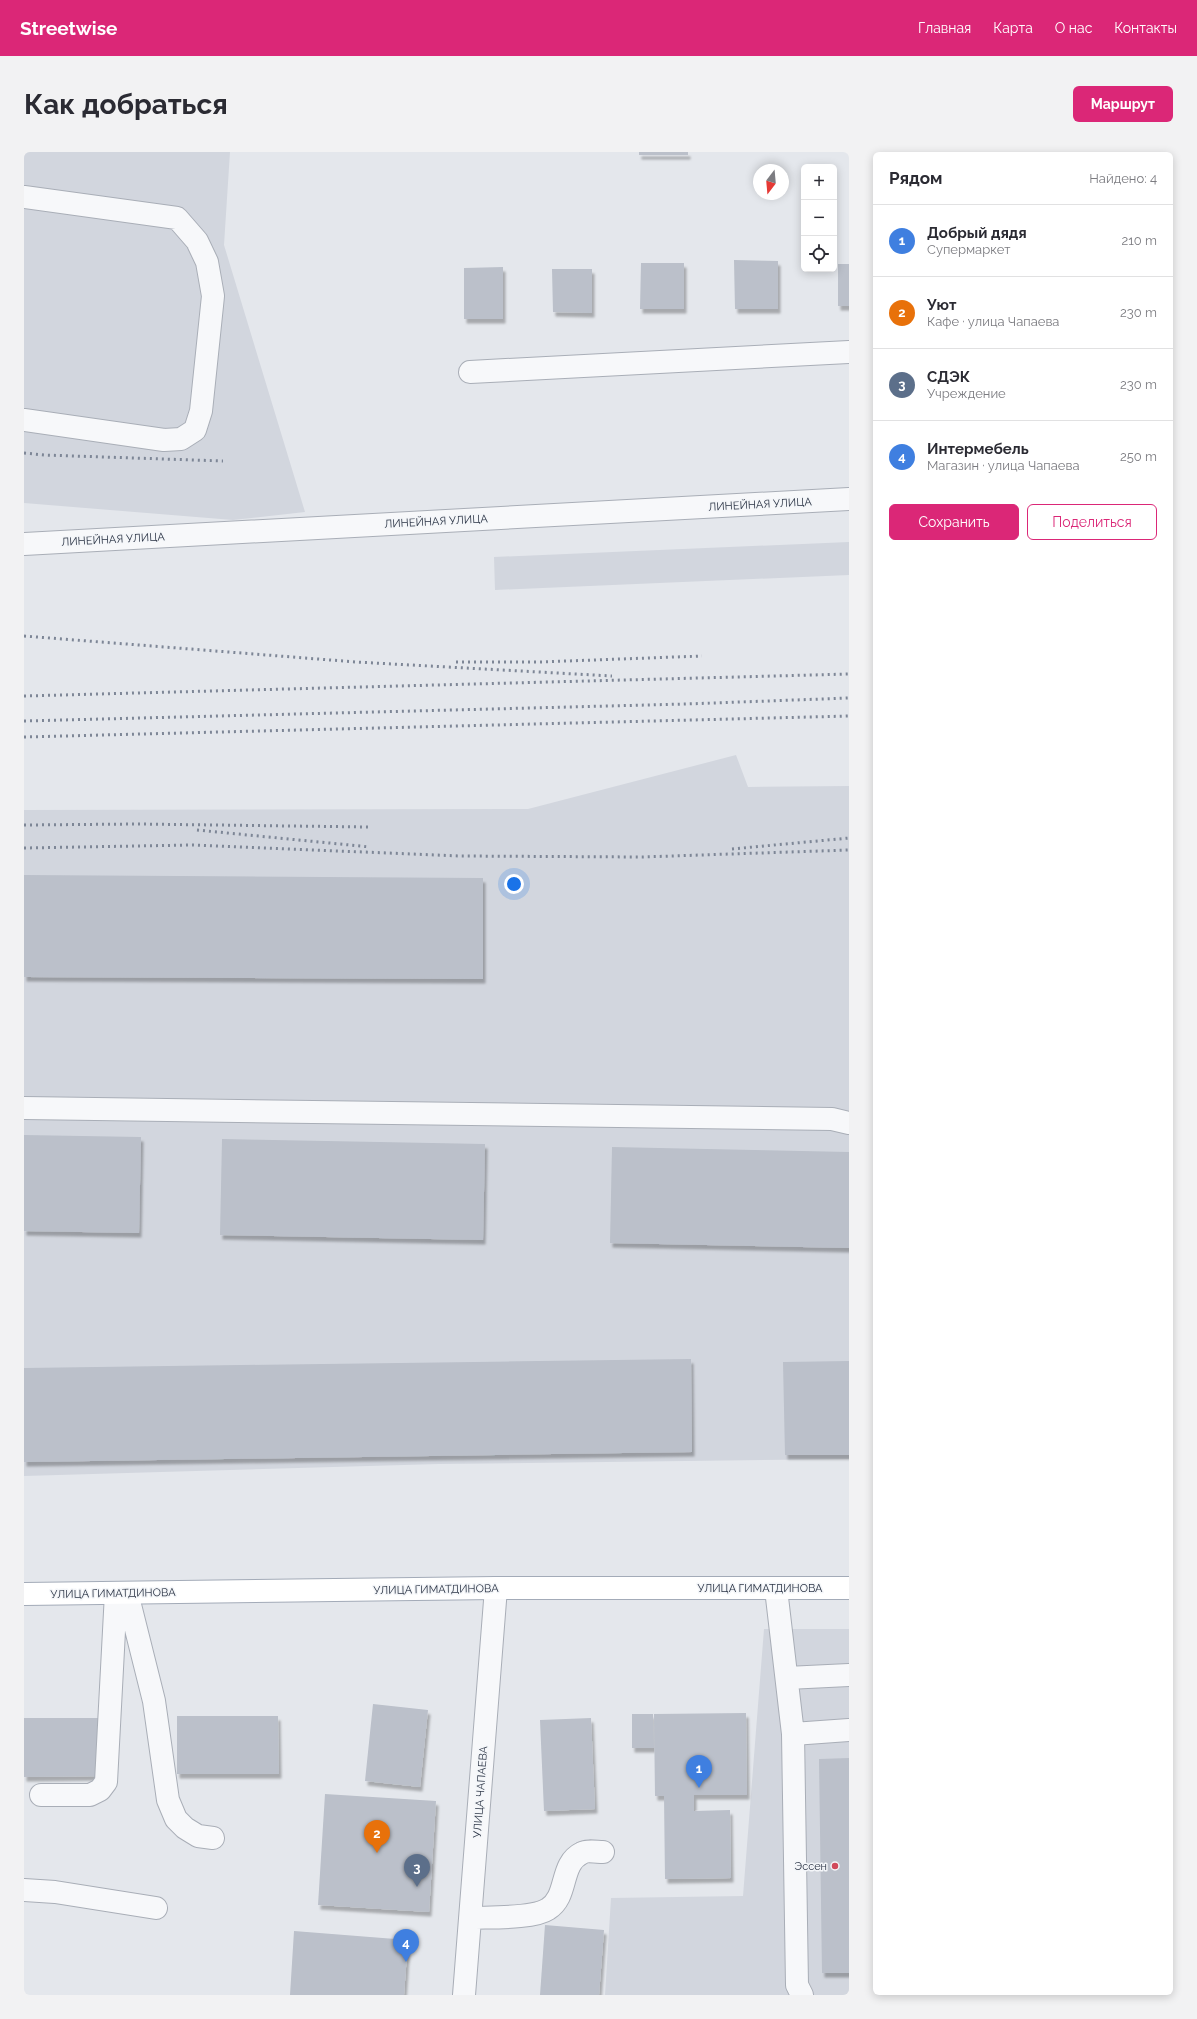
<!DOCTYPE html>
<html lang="ru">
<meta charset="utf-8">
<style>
body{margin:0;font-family:Raleway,sans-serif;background:#f2f2f3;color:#2b2b33}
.controls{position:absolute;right:12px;top:12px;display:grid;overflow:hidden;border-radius:6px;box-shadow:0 2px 10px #0003}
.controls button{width:36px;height:36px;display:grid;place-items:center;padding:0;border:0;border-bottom:1px solid #e1e1e2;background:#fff;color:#2b2b33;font:20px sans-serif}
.compass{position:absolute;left:729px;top:12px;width:36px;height:36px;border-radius:50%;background:#fff;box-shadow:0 2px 10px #0003;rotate:196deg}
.you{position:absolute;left:490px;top:732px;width:14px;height:14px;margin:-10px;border:3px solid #fff;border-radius:50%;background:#1a73e8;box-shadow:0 0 0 6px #1a73e833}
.badge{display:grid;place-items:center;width:26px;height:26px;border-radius:50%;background:#db2777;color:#fff;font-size:13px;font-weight:700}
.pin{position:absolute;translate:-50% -33px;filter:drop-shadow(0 1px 2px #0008)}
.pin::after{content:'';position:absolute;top:21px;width:14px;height:12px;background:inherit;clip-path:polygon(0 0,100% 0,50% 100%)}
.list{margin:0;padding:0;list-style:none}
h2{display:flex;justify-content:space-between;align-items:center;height:52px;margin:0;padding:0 16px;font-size:17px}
h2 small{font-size:13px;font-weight:400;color:#7c7c81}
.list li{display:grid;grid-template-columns:26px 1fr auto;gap:12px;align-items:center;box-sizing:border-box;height:72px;padding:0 16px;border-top:1px solid #e1e1e2}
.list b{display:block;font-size:15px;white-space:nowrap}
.list p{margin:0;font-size:13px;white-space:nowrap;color:#7c7c81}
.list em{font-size:13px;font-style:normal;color:#7c7c81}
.actions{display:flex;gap:8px;padding:12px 16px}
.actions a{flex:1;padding:9px 0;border:1px solid #db2777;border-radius:6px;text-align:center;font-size:14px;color:#db2777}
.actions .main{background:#db2777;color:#fff}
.icon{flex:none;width:22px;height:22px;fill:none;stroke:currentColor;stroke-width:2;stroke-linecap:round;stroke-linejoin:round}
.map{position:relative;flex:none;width:825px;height:1843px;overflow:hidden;border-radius:6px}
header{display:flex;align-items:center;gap:24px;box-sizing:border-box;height:56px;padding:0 20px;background:#db2777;color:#fff}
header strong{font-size:19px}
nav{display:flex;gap:22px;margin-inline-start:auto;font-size:14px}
.intro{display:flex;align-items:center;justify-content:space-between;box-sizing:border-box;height:96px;padding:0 24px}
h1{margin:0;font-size:28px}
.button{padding:10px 18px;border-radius:6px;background:#db2777;color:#fff;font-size:14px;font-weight:700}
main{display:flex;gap:24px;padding:0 24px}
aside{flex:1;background:#fff;border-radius:6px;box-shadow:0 2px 10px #0003}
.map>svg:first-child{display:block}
.built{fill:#d2d6de}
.building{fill:#bbc0ca;filter:url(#shadow)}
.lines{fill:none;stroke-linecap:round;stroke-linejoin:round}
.minor-casing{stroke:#a9aeb7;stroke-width:24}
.major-casing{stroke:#a3abb8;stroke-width:24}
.minor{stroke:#f7f8fa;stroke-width:22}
.major{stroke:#fff;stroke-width:22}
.rail{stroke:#7d8696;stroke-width:3;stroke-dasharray:2 4;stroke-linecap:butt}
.poi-dot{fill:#d1495b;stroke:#f4f6f9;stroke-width:1.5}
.labels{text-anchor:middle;stroke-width:3;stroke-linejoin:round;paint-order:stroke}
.street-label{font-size:11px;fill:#2b3445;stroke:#f4f6f9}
.poi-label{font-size:11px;fill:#2b3445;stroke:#f4f6f9;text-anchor:end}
</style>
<header>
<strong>Streetwise</strong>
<nav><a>Главная</a><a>Карта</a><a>О нас</a><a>Контакты</a></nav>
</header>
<div class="intro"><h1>Как добраться</h1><a class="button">Маршрут</a></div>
<main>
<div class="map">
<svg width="825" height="1843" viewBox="0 0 825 1843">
<defs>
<filter id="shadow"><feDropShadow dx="2.5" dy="4.5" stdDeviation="1" flood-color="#0004"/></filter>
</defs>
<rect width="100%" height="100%" fill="#e4e7ec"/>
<path class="built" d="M0 0H206L200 93 281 360 209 368 0 351Z
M825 390V423L471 438 470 405Z
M712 603 724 635 825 634V1307L415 1312 0 1324V658L504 657Z
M740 1477H825V1843H581L587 1746 719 1744Z"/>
<path class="building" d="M615 0H664V3H615Z
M710 108 754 109V157H711Z
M617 111H660V157H616Z
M814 112H825V154H814Z
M479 115V167H440V116Z
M528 117H568V161L529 160Z
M0 723 459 726V827L0 825Z
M0 983 117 985 115 1081 0 1079Z
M198 987 461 992 459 1088 196 1083Z
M588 995 825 1000V1096L586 1091Z
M667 1207 668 1300 0 1310V1216Z
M825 1209V1303H761L759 1210Z
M349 1552 404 1558 396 1635 341 1629Z
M722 1561 723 1643H670V1659L706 1658 707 1726 641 1727 640 1644H631L630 1562Z
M608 1562H629L630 1596H608Z
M153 1564H254L255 1622H153Z
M0 1566H77L78 1624 0 1625Z
M567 1566 571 1657 520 1659 516 1568Z
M825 1606V1821H798L795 1607Z
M301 1642 412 1649 405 1760 294 1753Z
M521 1773 580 1778 575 1843H516Z
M270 1779 384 1788 380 1843H266Z"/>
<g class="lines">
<g class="minor-casing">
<path id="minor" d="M0 45 153 66 173 89 183 110 189 144 177 259 171 278 157 287 140 288 0 268
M446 220 825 200
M0 392 825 347
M0 956 808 967 825 971
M752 1437 769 1582 825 1578
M103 1441 130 1549 144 1648 152 1667 161 1676 174 1684 189 1686
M763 1526 825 1523
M769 1582 773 1833 778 1843
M17 1643H66L76 1638 82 1630 92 1441
M0 1738 31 1740 132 1756
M446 1766C465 1765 509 1767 524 1757 545 1744 535 1712 558 1701 563 1698 573 1700 579 1700
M440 1843 472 1436"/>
</g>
<g class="major-casing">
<path id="major" d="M0 1442 472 1436H825"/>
</g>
<use href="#minor" class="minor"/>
<use href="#major" class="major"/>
<path class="rail" d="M0 301 20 303 199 309
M0 484 332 510 588 524
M432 510H516L678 504
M0 544 825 522
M0 569 662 552 825 546
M0 585 825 564
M0 673 114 672 344 675
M173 678 346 695
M0 696 169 693 436 704 618 705 825 698
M708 697 825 686"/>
</g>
<circle class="poi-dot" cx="811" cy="1714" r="4"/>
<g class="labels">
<g class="street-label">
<text transform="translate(736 352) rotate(-3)" y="4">ЛИНЕЙНАЯ УЛИЦА</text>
<text transform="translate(412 369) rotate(-3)" y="4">ЛИНЕЙНАЯ УЛИЦА</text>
<text transform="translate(89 387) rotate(-3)" y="4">ЛИНЕЙНАЯ УЛИЦА</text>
<text x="736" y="1440">УЛИЦА ГИМАТДИНОВА</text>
<text transform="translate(412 1437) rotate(-1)" y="4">УЛИЦА ГИМАТДИНОВА</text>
<text transform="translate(89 1441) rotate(-1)" y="4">УЛИЦА ГИМАТДИНОВА</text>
<text transform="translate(456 1640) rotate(-86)" y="4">УЛИЦА ЧАПАЕВА</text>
</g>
<g class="poi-label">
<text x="803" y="1718">Эссен</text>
</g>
</g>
</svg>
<div class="controls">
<button>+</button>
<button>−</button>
<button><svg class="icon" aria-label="locate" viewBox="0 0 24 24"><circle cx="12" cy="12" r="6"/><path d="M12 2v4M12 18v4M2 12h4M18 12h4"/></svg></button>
</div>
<svg class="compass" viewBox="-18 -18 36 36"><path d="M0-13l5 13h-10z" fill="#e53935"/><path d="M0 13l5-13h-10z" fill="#7c7c81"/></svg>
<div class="you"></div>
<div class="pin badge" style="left:675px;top:1636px;background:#3f7fe0">1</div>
<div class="pin badge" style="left:353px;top:1701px;background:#e8710a">2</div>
<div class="pin badge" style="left:393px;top:1735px;background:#5c6f8a">3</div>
<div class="pin badge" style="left:382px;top:1810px;background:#3f7fe0">4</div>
</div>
<aside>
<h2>Рядом<small>Найдено: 4</small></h2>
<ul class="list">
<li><span class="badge" style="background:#3f7fe0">1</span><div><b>Добрый дядя</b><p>Супермаркет</p></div><em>210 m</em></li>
<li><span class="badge" style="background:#e8710a">2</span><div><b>Уют</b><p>Кафе · улица Чапаева</p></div><em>230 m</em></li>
<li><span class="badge" style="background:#5c6f8a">3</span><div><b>СДЭК</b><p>Учреждение</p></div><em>230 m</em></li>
<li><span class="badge" style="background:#3f7fe0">4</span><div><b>Интермебель</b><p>Магазин · улица Чапаева</p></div><em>250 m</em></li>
</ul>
<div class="actions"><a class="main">Сохранить</a><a>Поделиться</a></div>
</aside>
</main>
